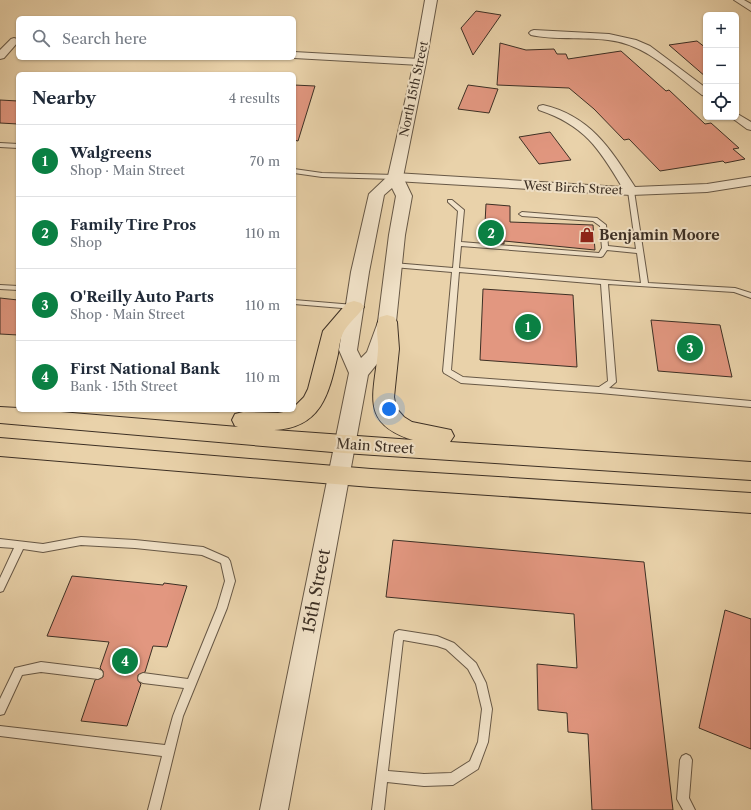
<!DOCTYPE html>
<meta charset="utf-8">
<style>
body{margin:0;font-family:"Libre Caslon Text",serif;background:#f6f6f7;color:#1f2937}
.controls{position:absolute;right:12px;top:12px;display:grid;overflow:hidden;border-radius:6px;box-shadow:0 1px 3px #0004}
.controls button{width:36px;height:36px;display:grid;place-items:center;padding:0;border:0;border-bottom:1px solid #e0e1e3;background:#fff;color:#1f2937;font:20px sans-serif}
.you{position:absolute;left:389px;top:409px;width:14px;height:14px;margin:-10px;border:3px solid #fff;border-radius:50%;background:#1a73e8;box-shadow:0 0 0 6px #1a73e833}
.badge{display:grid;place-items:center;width:26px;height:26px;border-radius:50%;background:#0b8043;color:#fff;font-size:13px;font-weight:700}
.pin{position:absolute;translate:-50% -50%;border:2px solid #fff;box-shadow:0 1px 4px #0006}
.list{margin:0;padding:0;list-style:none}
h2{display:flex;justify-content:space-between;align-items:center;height:52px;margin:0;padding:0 16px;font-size:17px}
h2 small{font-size:13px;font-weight:400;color:#747a83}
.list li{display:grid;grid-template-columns:26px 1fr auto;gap:12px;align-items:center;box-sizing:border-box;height:72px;padding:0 16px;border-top:1px solid #e0e1e3}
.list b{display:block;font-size:15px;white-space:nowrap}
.list p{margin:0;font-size:13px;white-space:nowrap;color:#747a83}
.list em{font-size:13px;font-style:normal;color:#747a83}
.icon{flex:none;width:22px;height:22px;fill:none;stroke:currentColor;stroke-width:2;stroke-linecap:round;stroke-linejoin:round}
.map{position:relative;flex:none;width:751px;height:810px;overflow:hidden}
.search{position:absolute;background:#fff;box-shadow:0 1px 3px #0004;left:16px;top:16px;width:280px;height:44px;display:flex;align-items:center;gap:10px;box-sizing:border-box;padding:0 14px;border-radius:6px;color:#747a83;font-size:15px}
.panel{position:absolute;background:#fff;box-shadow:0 1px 3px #0004;left:16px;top:72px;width:280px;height:340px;border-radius:6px}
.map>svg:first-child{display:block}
.building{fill:#e29780;stroke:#3c2f24}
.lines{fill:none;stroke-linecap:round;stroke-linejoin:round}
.service-casing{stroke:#675846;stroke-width:2}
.minor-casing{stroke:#675846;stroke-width:2}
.tertiary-casing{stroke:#675846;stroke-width:2}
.primary-casing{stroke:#3c2f24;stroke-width:2}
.service{fill:#f1e2c8;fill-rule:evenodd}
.minor{fill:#f1e2c8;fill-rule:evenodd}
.tertiary{fill:#f1e2c8;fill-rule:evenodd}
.primary{fill:#e9d2aa;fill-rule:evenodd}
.labels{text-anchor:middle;stroke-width:4;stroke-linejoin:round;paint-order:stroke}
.far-street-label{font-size:12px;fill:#3c2f24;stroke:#f1e2c8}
.poi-label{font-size:14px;font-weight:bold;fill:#3c2f24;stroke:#f1e2c8;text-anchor:start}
.street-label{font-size:14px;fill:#3c2f24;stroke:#f1e2c8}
.near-street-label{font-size:17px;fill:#3c2f24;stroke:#f1e2c8}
</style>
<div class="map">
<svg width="751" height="810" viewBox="0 0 751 810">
<rect width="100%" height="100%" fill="#e9d2aa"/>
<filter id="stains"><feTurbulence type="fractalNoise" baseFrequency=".005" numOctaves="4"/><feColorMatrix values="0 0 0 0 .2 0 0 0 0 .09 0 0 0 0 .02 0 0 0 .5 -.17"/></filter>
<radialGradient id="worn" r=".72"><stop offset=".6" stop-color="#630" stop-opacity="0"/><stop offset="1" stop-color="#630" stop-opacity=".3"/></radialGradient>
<path class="building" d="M476 11 501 15 473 55 461 28Z
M697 41 706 48V77L669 45Z
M500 43 526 50 554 49 557 54H566L568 59 621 51 666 91 669 90 705 124 711 123 739 148 733 149 745 159 725 163 723 161 660 171 629 139 624 140 594 109 569 88 497 85Z
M294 85 315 86 298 141 294 140Z
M468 85 498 89 489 113 458 109Z
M0 100 18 101V124L0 123Z
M550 132 571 160 539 164 519 137Z
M486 204 510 206V222L593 225 595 250 504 241V244L484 242Z
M483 289 573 295 577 367 480 360Z
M0 298 18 300V335L0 334Z
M651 320 720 325 732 377 658 371Z
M393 540 644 562 673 810H592L588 734 568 732 567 713 538 710 537 664 577 668 574 614 386 597Z
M72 576 163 585 164 583 187 586 167 647 153 646 145 672 138 675V681L141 684 127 726 81 721 95 680 103 677V671L100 668 109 642 47 636Z
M725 610 751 619V749L699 728Z"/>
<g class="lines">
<g class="service-casing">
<path id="service" d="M0 143 18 144V148L0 147Z
M294 169 322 173 395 175 398 177 395 179 322 177 294 173Z
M631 189 634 191 648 283 735 288 751 293V298L734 292 608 284 616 382 609 388 751 401V407L600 393 461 383 444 373 443 371 452 272 393 267 390 265 393 263 453 268 458 211 448 202V200H452L464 210 461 242 599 253 602 248 600 226 593 221 522 216 519 214 522 212 597 218 606 225 608 246 636 249 628 191ZM461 246 601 257 603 256 607 250 637 253 641 283 459 268ZM459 272 601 284 608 381 599 387 463 377 451 370Z
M0 285 18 286V290L0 289Z
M294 300 354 305 358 307 354 309 294 304Z
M81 537 135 540 203 547 228 558 230 561 235 581 227 608 183 716 160 810H148L162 756 0 736V726L165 745 173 716 184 688 143 683 139 681 138 678 139 675 143 673 188 679 217 608 225 581 221 563 202 555 135 548 81 545 43 552 23 549 3 591 0 592V578L14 548 0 547V539L43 544Z
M399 630 437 636 454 643 476 663 486 683 492 709 488 742 478 769 453 785 424 786 387 782 384 810H372L394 635 395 632ZM403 640 437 646 446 649 468 669 476 684 482 709 478 742 470 761 451 773 424 774 388 771Z
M41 662 98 669 102 671 103 674 102 677 98 679 41 672 22 675 4 714 0 715V699L15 668Z
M686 754 690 756 692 760 689 798 695 810H683L677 799 680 760 682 756Z"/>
</g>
<g class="minor-casing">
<path id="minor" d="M734 0H744L751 4V11Z
M534 30 609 34 636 40 650 46 706 88V96L702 95C673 73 646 44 608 40 584 37 552 40 531 35L529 33 531 31Z
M14 38 17 39 18 42 4 58 0 59V50L11 39Z
M294 52 420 59 425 62 420 65 294 58Z
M543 105C590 116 610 148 635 187L707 184 751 177V185L707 192 631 195 395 181 391 180 389 177 391 174 395 173 622 187C599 148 584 125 539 110L538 108 539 106Z
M736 113 751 122V130L747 129 732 118 731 117H736Z"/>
</g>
<g class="tertiary-casing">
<path id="tertiary" d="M425 0H437L426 62 403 177 412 196 405 235 396 322 385 354 368 375 288 810H260L349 373 339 350 351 272 369 194 388 176 414 62ZM392 188 396 196 389 235 378 322 367 352 361 358 357 350 369 272 384 195Z"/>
</g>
<g class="primary-casing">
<path id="primary" d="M354 301 361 303 364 307C358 316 347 324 343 333 340 339 339 348 338 354 329 393 322 428 274 430L413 440C358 423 375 393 378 350 379 340 374 327 380 317L387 315 394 317 397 322 399 349 394 397 396 408 404 417 412 422 451 430 454 436 450 442 751 462V480L344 453 0 423V407L18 408V410H37L238 427 235 426 232 420 235 414 243 412 278 413 294 410V407L304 397 308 389 323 331 347 303Z
M0 438 371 469 751 493V513L371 487 0 456Z"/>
</g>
<use href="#service" class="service"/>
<use href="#minor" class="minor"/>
<use href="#tertiary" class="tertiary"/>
<use href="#primary" class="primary"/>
</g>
<defs>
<g id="shop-bare" transform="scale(1.2)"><path d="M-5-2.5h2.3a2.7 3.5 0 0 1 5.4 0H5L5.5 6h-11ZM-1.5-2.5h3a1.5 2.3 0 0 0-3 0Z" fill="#8f2418" stroke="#f1e2c8" stroke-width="2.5" paint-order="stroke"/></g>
</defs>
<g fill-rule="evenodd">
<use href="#shop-bare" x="587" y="235"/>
</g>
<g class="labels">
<g class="far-street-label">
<text transform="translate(414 89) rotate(-78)" y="4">North 15th Street</text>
<text transform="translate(573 188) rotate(3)" y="4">West Birch Street</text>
</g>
<g class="poi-label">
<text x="599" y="240">Benjamin Moore</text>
</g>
<g class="street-label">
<text transform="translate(375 446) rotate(4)" y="5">Main Street</text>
</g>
<g class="near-street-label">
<text transform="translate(316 591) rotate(-79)" y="6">15th Street</text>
</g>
</g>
<rect width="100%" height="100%" filter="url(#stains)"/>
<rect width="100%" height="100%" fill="url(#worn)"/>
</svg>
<div class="controls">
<button>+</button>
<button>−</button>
<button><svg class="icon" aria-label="locate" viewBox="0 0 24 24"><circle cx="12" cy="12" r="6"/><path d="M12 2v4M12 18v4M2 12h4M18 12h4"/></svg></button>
</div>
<div class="you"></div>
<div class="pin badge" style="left:528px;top:327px">1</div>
<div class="pin badge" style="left:491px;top:233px">2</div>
<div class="pin badge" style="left:690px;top:348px">3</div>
<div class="pin badge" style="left:125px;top:661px">4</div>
<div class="search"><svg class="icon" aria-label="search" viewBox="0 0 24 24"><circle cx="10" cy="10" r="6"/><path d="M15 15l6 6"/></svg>Search here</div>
<section class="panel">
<h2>Nearby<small>4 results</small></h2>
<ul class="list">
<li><span class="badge">1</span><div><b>Walgreens</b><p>Shop · Main Street</p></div><em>70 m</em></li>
<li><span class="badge">2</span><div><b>Family Tire Pros</b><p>Shop</p></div><em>110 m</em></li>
<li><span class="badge">3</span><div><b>O'Reilly Auto Parts</b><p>Shop · Main Street</p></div><em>110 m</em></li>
<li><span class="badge">4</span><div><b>First National Bank</b><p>Bank · 15th Street</p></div><em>110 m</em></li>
</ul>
</section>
</div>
